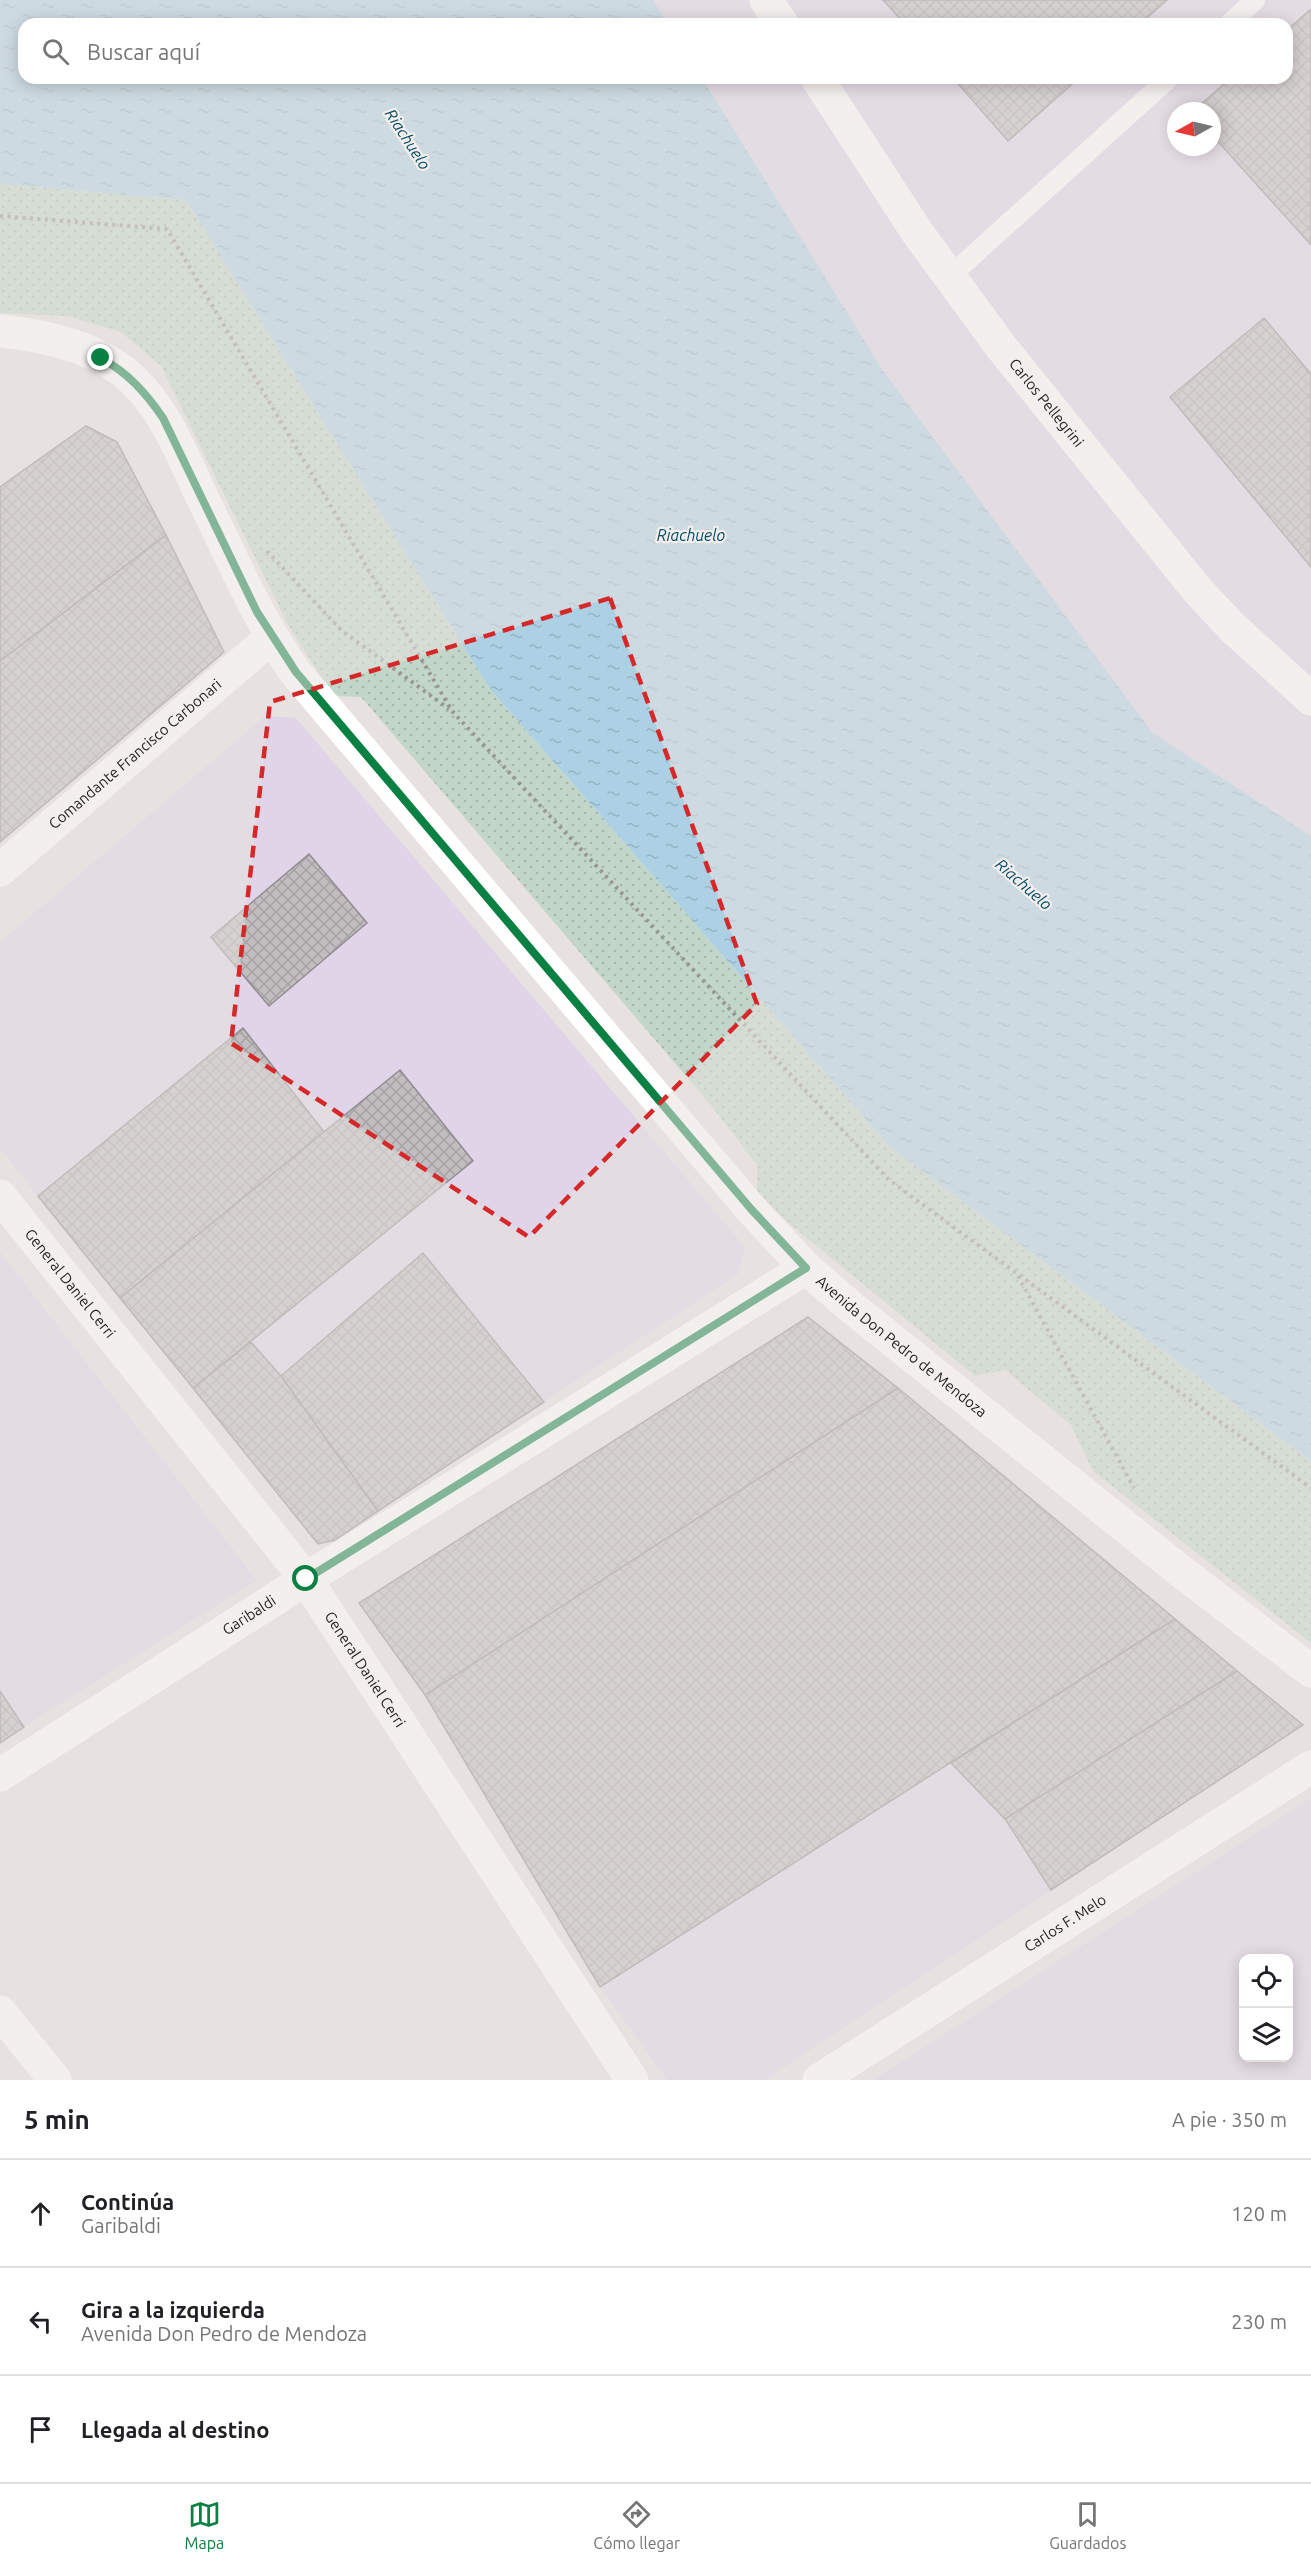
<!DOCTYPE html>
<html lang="es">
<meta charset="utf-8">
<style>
body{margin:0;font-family:Ubuntu,sans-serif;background:#f6f6f6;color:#202124}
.controls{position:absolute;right:18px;bottom:18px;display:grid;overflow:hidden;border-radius:12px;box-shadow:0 3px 15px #0003}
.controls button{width:54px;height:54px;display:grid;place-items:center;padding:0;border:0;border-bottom:2px solid #e0e0e0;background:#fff;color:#202124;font:30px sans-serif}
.compass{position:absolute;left:1167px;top:102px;width:54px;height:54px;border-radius:50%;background:#fff;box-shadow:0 3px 15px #0003;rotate:262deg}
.stop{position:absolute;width:18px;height:18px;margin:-14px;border:4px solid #0b8043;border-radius:50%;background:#fff}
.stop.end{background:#0b8043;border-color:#fff;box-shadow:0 2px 6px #0008}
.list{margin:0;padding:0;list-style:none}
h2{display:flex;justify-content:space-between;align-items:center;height:78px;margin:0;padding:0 24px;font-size:26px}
h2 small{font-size:20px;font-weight:400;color:#757577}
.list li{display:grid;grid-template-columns:39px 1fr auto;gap:18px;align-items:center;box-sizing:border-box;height:108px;padding:0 24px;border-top:2px solid #e0e0e0}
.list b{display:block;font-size:22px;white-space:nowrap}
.list p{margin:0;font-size:20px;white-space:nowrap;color:#757577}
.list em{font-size:20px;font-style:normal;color:#757577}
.icon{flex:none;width:33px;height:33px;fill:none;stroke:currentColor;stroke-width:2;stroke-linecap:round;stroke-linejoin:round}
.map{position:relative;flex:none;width:1311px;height:2080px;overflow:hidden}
.search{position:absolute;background:#fff;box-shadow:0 3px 15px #0003;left:18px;right:18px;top:18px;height:66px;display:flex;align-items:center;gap:15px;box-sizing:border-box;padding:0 21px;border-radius:18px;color:#757577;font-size:22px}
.sheet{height:402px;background:#fff}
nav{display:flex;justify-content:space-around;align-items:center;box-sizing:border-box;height:84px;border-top:2px solid #e0e0e0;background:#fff;font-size:16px;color:#757577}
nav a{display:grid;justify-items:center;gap:3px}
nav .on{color:#0b8043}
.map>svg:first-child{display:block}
.industrial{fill:#e0d4e8;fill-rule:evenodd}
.grass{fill:url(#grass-dots)}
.water{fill:url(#water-ripples)}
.building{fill:url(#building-cross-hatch);stroke:#918d90;stroke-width:1.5}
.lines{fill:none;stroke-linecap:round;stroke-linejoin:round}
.path{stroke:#9a9694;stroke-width:4;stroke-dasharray:3 4.5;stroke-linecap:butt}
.lane{stroke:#fff;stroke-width:20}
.street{stroke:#fff;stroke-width:33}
.secondary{stroke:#fff;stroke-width:33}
.route{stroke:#0b8043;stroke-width:8}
.marked{fill:none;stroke:#d62828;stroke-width:4.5;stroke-dasharray:12 8;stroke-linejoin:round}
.labels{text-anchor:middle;stroke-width:4.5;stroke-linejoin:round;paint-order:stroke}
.street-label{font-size:15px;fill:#1f1d1c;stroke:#f4efed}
.water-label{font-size:16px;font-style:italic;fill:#024b65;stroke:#f4efed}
</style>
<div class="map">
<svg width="1311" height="2080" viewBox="0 0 1311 2080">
<defs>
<pattern id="grass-dots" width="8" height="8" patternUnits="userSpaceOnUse" patternTransform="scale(1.5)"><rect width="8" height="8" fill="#c2d7ca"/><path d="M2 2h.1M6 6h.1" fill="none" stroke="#a6b8ad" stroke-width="1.8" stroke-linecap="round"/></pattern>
<pattern id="water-ripples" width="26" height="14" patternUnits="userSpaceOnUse" patternTransform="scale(1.5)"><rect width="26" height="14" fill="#add1e4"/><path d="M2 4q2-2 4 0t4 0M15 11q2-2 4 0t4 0" fill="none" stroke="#94b3c3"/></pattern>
<pattern id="building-cross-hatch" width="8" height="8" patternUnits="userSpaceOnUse" patternTransform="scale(1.5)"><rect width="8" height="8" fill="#c1bdc0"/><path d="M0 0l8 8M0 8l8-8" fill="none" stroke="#a5a2a4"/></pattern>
</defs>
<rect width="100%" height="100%" fill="#e7e2df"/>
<path class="industrial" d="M653 0H1311V836L1153 733 882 369 702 78H1287V24H668ZM1176 111H1212V147H1176Z
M265 716 296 718 745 1247 738 1274 335 1540 318 1544 0 1149V942Z
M0 1252 257 1580 0 1742Z
M808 1317 898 1388 1303 1725 764 2080H667L600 1987 425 1695 359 1603Z
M1311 1798V2080H873ZM1244 1958H1288V2058H1244Z"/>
<path class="grass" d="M0 184 186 200 490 689 890 1147 1311 1461V1643L1093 1471 1071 1425 1005 1370 975 1376 757 1197V1165L710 1104 361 697 333 696 287 623 161 366 121 332 67 316 0 313Z"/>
<path class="water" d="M0 0H653L668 24H24V78H702L882 369 1153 733 1311 836V1461L890 1147 490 689 186 200 0 184Z"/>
<path class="building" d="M883 0H1167L1140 24H905Z
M1311 9V245L1212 135V111H1193L1231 78H1287V30Z
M953 78H1079L1008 141Z
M1264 318 1311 374V567L1170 397Z
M86 426 117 442 166 535 0 661V487Z
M166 535 224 652 0 842V661Z
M309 854 367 923 269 1006 211 937Z
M243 1028 324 1132 120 1298 38 1196Z
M400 1070 473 1161 193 1388 120 1298Z
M423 1253 544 1402 378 1511 281 1376Z
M808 1317 898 1388 425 1695 359 1603Z
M251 1342 281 1376 378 1511 335 1540 318 1544 193 1388Z
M898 1388 1175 1619 600 1987 425 1695Z
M1175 1619 1237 1671 1005 1819 951 1763Z
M1237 1671 1303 1725 1051 1890 1005 1819Z
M0 1691 24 1727 0 1743Z"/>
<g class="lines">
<path class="path" d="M0 216 167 229 452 711 889 1180 1311 1488
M267 551 341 630 449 709
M1018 1276 1134 1488"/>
<path class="lane" d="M1229 24 1255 0
M949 277 1169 78"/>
<g class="street">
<path d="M766 0 782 24"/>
<path id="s1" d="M817 78 917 232 1002 348 1199 592 1233 628 1311 699"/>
<path id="s2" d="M0 870 272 637"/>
<path id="s3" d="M0 1196 306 1579 632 2080"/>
<path id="s4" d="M0 1775 306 1579 806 1268"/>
<path d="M0 2012 55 2080"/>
<path id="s5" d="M819 2080 1311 1767"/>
</g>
<path class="secondary" id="s6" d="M0 331C38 335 85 345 117 367 161 397 181 453 203 499 232 558 257 618 295 672L751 1209 806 1268 851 1307 1178 1569 1311 1671"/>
</g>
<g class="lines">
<path class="route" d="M101 358C128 373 146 393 163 418L257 612 296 672 751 1209 806 1268 306 1579"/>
</g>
<path d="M0 0H1311V2080H0ZM610 598 757 1004 529 1237 231 1043 270 702Z" fill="#e7e2df" fill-opacity=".55" fill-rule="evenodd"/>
<path class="marked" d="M610 598 757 1004 529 1237 231 1043 270 702Z"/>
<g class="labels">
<g class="street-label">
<text dy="5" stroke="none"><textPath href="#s1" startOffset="398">Carlos Pellegrini</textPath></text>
<text dy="5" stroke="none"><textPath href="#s2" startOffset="178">Comandante Francisco Carbonari</textPath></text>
<text dy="5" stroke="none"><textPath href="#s3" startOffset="112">General Daniel Cerri</textPath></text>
<text dy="5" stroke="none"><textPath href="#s6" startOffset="1388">Avenida Don Pedro de Mendoza</textPath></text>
<text dy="5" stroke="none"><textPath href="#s4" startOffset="296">Garibaldi</textPath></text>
<text dy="5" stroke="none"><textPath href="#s3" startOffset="598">General Daniel Cerri</textPath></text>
<text dy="5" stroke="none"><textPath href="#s5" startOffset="292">Carlos F. Melo</textPath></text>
</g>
<g class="water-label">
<text transform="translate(408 139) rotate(57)" y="6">Riachuelo</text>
<text x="691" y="541">Riachuelo</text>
<text transform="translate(1024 884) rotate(41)" y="6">Riachuelo</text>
</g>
</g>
</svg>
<div class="controls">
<button><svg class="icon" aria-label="locate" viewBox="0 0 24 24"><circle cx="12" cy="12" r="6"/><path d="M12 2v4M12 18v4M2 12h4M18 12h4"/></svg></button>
<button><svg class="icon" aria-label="layers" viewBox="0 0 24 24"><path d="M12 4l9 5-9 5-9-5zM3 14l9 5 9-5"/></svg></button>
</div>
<svg class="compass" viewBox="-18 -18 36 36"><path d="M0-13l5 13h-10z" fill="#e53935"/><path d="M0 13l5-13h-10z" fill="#757577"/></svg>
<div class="stop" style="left:306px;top:1579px"></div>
<div class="stop end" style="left:101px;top:358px"></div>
<div class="search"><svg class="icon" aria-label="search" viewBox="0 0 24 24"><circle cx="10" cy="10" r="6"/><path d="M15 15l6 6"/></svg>Buscar aquí</div>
</div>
<section class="sheet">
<h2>5 min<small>A pie · 350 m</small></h2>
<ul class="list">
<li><svg class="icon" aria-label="ahead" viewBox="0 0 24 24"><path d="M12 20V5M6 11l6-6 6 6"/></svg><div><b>Continúa</b><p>Garibaldi</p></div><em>120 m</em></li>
<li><svg class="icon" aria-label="left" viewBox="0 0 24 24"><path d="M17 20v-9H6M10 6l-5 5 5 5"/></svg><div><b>Gira a la izquierda</b><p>Avenida Don Pedro de Mendoza</p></div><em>230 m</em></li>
<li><svg class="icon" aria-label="arrive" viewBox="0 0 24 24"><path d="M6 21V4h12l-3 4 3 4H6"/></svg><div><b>Llegada al destino</b></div></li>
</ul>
</section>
<nav>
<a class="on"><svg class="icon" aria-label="map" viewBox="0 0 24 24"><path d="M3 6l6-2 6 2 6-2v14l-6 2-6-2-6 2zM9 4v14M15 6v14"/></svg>Mapa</a>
<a><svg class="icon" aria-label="directions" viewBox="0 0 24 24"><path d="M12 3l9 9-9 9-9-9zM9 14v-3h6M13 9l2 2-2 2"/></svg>Cómo llegar</a>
<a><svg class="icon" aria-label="saved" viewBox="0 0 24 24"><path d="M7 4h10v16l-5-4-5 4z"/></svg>Guardados</a>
</nav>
